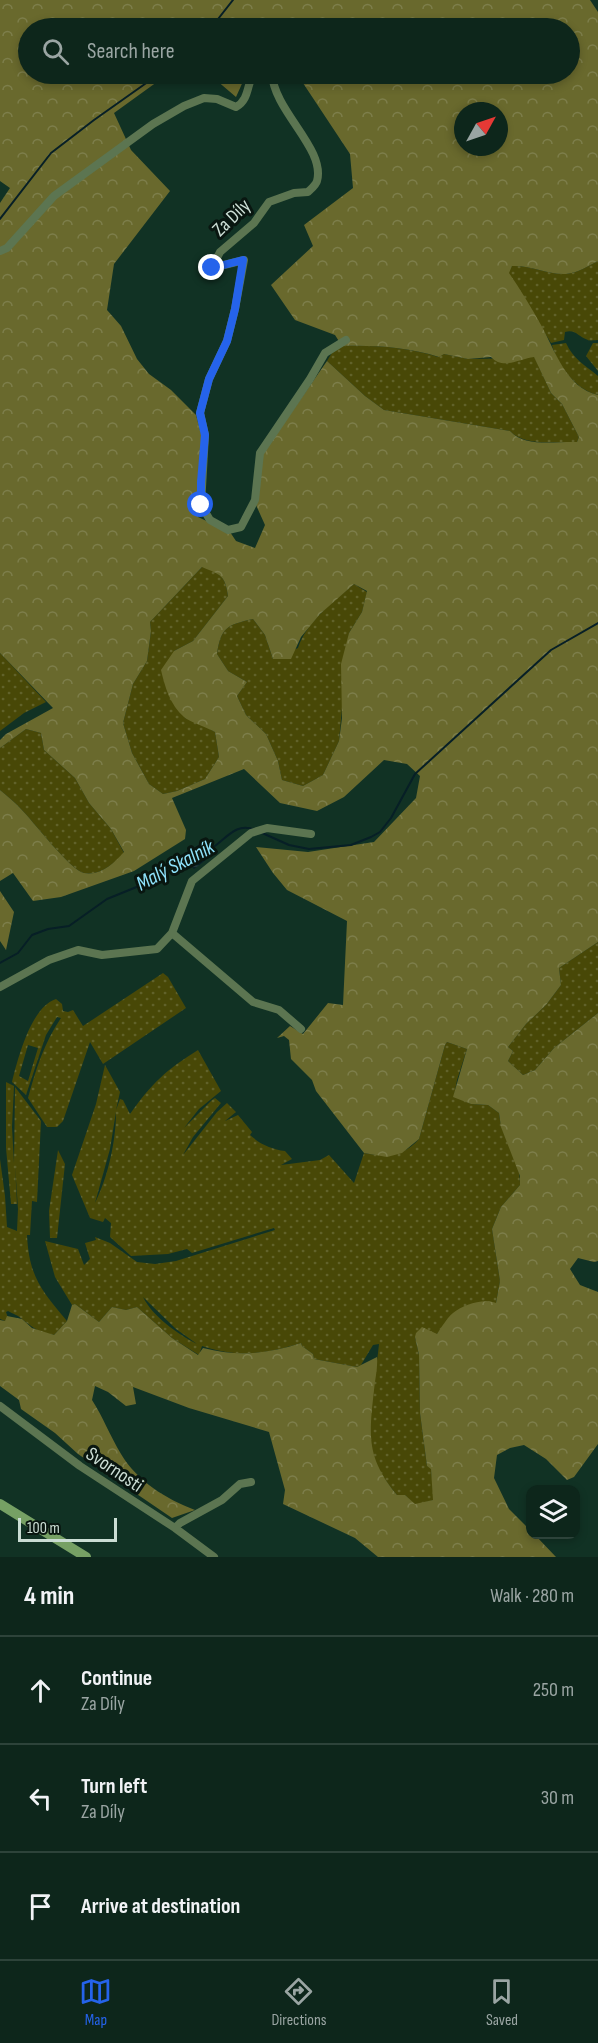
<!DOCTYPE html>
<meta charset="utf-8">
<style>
body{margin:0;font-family:"Sofia Sans Condensed",sans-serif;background:#162e24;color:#f1f3f6}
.controls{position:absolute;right:18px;bottom:18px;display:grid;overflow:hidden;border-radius:12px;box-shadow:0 3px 9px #0003}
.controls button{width:54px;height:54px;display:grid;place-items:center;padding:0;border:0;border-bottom:2px solid #2d433a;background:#0d261b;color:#f1f3f6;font:30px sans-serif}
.compass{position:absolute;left:454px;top:102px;width:54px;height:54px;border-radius:50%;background:#0d261b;box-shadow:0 3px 9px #0003;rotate:50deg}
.scale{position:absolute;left:18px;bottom:15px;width:99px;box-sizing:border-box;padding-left:6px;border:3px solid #cbddd4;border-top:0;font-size:16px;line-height:21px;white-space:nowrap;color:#cbddd4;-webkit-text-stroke:4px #091610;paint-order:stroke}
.stop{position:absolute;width:18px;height:18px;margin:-14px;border:4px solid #2563eb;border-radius:50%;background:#fff}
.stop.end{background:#2563eb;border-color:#fff;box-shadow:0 2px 6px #0008}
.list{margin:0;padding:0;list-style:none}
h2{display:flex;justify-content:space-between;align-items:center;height:78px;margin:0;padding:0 24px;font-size:26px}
h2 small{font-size:20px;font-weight:400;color:#9aa5a3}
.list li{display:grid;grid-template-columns:39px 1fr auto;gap:18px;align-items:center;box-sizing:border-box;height:108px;padding:0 24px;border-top:2px solid #2d433a}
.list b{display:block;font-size:22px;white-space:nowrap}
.list p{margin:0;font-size:20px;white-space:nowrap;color:#9aa5a3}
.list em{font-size:20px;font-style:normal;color:#9aa5a3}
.icon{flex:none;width:33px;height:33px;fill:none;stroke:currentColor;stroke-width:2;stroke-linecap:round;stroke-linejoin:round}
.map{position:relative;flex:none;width:598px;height:1557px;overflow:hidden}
.search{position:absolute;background:#0d261b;box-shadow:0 3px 9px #0003;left:18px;right:18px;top:18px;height:66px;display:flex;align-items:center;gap:15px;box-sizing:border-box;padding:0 21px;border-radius:33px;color:#9aa5a3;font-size:22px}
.sheet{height:402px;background:#0d261b}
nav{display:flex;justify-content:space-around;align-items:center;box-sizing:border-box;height:84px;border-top:2px solid #2d433a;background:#0d261b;font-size:16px;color:#9aa5a3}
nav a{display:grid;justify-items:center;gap:3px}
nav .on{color:#2563eb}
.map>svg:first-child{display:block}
.grass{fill:url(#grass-dots);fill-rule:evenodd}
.forest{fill:url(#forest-crowns);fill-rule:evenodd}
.water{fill:url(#water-rules)}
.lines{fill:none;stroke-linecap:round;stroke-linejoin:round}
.stream{stroke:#071f26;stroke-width:2}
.street{stroke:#5c7551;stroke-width:8}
.secondary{stroke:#76a064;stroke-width:10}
.route{stroke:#2563eb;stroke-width:8}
.labels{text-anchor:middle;stroke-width:6;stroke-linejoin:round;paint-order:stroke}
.street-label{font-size:20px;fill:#cbddd4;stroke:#091610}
.water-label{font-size:21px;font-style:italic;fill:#8fe3fc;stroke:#091610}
</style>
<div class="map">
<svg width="598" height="1557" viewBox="0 0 598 1557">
<defs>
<pattern id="grass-dots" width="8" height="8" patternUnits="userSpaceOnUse" patternTransform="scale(1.5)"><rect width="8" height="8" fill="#484807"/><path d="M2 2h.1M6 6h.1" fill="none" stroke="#61622a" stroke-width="1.8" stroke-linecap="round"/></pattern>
<pattern id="forest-crowns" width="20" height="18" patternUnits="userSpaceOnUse" patternTransform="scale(1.5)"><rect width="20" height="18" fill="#69692d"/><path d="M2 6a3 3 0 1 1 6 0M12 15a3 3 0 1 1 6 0" fill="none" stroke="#7d7e4b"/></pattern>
<pattern id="water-rules" width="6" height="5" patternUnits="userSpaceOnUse" patternTransform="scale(1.5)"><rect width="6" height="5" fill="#071f26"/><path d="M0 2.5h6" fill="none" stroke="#2a3f45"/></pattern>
</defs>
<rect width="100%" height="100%" fill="#113224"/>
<path class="grass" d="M598 261V340C597 340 589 341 588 340 578 337 576 329 565 332L564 340 551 343 508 273 512 266C531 265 548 275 566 274 578 273 588 266 598 261Z
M566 343C573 359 585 365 598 376V395C576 390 558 366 552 345Z
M593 343H598V371L586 356Z
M342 346C374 345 408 347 438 357L444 354 468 359 524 358 534 356 551 393 562 404 579 437 577 442C558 441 524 447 510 431L384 410 365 396 327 361 333 351Z
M203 566C221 575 225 575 228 596L193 641 174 651 185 718 201 724 215 732 219 757 205 779 177 791 163 794 149 784 132 753 123 723 133 684 147 661 151 631 150 622Z
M354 584 367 592 362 612 349 633 339 741 323 775 303 786 282 780 278 761 266 734 246 715 237 696 247 682 228 671 217 654C221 627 227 625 253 619L265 635 273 659 298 648C307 621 333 602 354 584Z
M0 653 46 702 24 713 0 731Z
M26 729 41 733 44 750 75 778 89 803 111 829 124 853C114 863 101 876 84 873 70 870 33 821 21 809 15 802 7 796 0 790V748Z
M598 942V1013L554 1048 535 1070 523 1075 508 1061 513 1051 508 1047 526 1024 546 1005 561 985 559 968Z
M163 973 168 977 186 1008 103 1064 90 1042 63 1121 57 1127H47L28 1098C36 1069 44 1043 61 1018L57 1017 46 1035 26 1095 12 1082C18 1058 31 1007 56 999L62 1004 63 1011 68 1012 73 1010 83 1026ZM28 1045 38 1048 28 1081 19 1076Z
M447 1042 467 1049 457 1080 454 1096 471 1104 488 1105 499 1113C501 1139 521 1159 520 1185L501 1207 492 1229 500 1281 496 1303C462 1306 459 1308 437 1334L415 1337 419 1355 420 1413 427 1466 431 1468 434 1500 415 1505 405 1495H397C386 1482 376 1468 372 1451 366 1422 376 1375 379 1344L373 1345 361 1365 357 1367 314 1359 313 1354 302 1346 301 1343C266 1354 237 1358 202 1346L199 1355 172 1338 137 1307 126 1310 112 1307 99 1322 75 1304 72 1305 55 1277 45 1241 78 1249 84 1265 90 1259 85 1243 96 1240 95 1237 110 1243 137 1262 155 1264 176 1261 275 1230 274 1228 192 1253 187 1249 168 1254 131 1256 110 1237 111 1223 105 1218 103 1222 90 1218 72 1175 96 1104 105 1065 120 1092 116 1110 120 1099 123 1100 130 1114C152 1083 166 1070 198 1050L221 1091 199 1109 184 1128 212 1100 215 1098 221 1103 193 1137 183 1155 217 1112 227 1103 236 1112 225 1121 238 1115 252 1132 250 1135C261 1145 272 1149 285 1151L292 1159 281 1165 320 1160 329 1155 354 1183 364 1153C386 1157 403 1157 419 1139L445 1045ZM116 1112C116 1141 108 1177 95 1203L110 1149ZM143 1297 176 1329 197 1344C178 1334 153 1317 143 1297Z
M6 1082 14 1086 12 1127 14 1163 15 1087 41 1121 37 1202 32 1201 30 1235H27C29 1276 41 1290 67 1321L54 1335C40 1333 33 1328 22 1319 18 1315 13 1314 8 1311L6 1312 8 1318 5 1321 0 1319V1159L5 1196 7 1227 17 1231 18 1209 15 1165 17 1204H11L6 1148Z
M58 1150 65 1164 57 1238H50L49 1211Z"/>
<path class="forest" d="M0 0H590L598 12V261C588 266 578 273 566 274 548 275 531 265 512 266L509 273C520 289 531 307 541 325 555 350 566 388 598 395V942L559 968 561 985 546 1005 526 1024 508 1047 513 1051 508 1061 523 1075 535 1070 554 1048 598 1013V1261L594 1262 578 1258 570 1269 580 1285 598 1292V1444L574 1477 567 1480 546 1459 524 1445 510 1448 497 1455 494 1478 509 1509 530 1530V1534L535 1535 556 1557H378L355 1538 283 1504 285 1490 269 1432 189 1408 133 1387 136 1404 126 1406 108 1392 95 1386 92 1400C103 1417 110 1436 121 1454 137 1481 166 1499 195 1510L172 1518 78 1454 55 1433 21 1409 19 1400 0 1386V1320L5 1321 7 1316 22 1319 32 1328 54 1335 67 1321 72 1305 75 1304 99 1322 112 1307 126 1310 137 1307 172 1338 198 1355 203 1348C238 1357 267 1354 301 1343L302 1346 313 1354 314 1359 357 1367 377 1357C378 1368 375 1379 374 1390 369 1436 366 1457 397 1495H405L415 1504 433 1500 431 1469 427 1466 420 1413 419 1355 415 1337 416 1333 422 1327 437 1334C442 1327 446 1319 453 1313 463 1305 483 1298 496 1303L500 1281 492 1229 501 1207 520 1185V1176L501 1127 499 1113 488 1105 471 1104 453 1097 467 1049 447 1042 445 1045 419 1139 402 1153 387 1157 364 1153 316 1091 312 1080 291 1059 289 1040 284 1036 277 1038 290 1026 303 1034 328 1003 343 1005 347 921 287 890 273 873 256 847 308 852 374 842 416 798 420 776 407 764 384 760 344 797 317 811 280 803 244 769 172 798 186 830 185 839 134 871 61 897 33 901 13 873 0 881V790C7 796 15 802 21 809 33 821 70 870 84 873 101 876 114 863 124 852L111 829 89 803 75 778 44 750 41 733 26 729 0 748V740L6 734 53 708 0 653V203L10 188 0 181ZM28 28H570V74H209L236 97 245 77 252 84 299 77 350 154 353 188 304 225 313 246 271 285 295 320 335 335 342 346C374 345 408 347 439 357L444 354 468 359 491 357C503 370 519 359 534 357L551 393 562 404 579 437 577 442C557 441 525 448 510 431L384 410 365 396 327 361 262 455 256 505 265 525 255 548 236 541 230 532 198 517 202 438 196 415 171 390 149 374 137 359 121 326 107 310 114 264 170 191 131 150 114 113 168 74H28ZM463 111H499V147H463ZM202 567C221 575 225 575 228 596L193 641 174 651 161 670C165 687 170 705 184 717 188 721 208 728 215 732L219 757 205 779 177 791 163 794 149 784 132 753 123 723 133 684 147 661 151 631 150 622ZM354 584 367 591 362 612 349 633 341 664 342 718 339 741 323 775 303 786 282 780 278 761 266 734 246 715 237 696 247 682 228 671 217 654C221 627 227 625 253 619L265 635 273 659H291L301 637 320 614Z
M0 891 14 912 6 950 0 941Z"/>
<path class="water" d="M203 842 206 843 211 850V856L194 869 185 861 183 856 186 853Z"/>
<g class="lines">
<path class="stream" d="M211 28 233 0
M0 219 51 153 94 120 159 74
M260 832 289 845 309 849 351 845 371 837 380 832 391 818 415 774 551 650 598 623
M209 850C225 841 235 821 255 830
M0 963 18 953 32 935 48 929 69 926 107 899 144 884 184 858"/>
<path class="street" d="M272 74C274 111 326 149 317 181 316 185 311 189 308 192L294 193 269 202 254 223 220 252 212 268 244 260 235 309 227 341 209 379 200 413 205 435 201 505 210 520 228 530 241 527 255 500 260 453 310 379 325 353 346 340
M0 251 7 248 54 196 153 124 184 106 204 98 217 99 236 107C249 100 247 85 253 74
M172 933 253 1002 279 1010 301 1029
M0 987 49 960 78 950 102 955 157 949 172 933 192 881 251 833 267 828 311 834
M0 1406 80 1466 175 1528 214 1557
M175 1528 180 1523 222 1500 240 1484 251 1482"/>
<path class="secondary" d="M0 1504 86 1557"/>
</g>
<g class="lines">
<path class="route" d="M201 505V482L205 435 200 413 209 379 227 341 235 309 243 260 212 268"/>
</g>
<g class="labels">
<g class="street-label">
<text transform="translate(231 217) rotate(-44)" y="7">Za Díly</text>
<text transform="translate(115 1469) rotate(34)" y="7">Svornosti</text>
</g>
<g class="water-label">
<text transform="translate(175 865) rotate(-28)" y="7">Malý Skalník</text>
</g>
</g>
</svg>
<div class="controls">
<button><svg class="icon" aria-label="layers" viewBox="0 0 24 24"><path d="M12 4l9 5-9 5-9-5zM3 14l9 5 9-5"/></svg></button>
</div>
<svg class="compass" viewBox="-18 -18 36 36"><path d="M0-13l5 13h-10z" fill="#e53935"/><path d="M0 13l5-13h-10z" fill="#9aa5a3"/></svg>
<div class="scale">100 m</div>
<div class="stop" style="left:201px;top:505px"></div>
<div class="stop end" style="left:212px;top:268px"></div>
<div class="search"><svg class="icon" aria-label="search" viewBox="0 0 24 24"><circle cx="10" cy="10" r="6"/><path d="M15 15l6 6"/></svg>Search here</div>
</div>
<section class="sheet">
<h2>4 min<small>Walk · 280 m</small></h2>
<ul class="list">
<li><svg class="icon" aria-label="ahead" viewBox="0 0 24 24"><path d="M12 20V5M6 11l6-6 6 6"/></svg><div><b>Continue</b><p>Za Díly</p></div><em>250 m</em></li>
<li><svg class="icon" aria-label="left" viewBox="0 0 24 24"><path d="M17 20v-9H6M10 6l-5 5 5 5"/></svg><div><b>Turn left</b><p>Za Díly</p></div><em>30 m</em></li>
<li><svg class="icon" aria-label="arrive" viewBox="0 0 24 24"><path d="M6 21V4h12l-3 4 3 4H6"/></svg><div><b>Arrive at destination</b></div></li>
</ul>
</section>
<nav>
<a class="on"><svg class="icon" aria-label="map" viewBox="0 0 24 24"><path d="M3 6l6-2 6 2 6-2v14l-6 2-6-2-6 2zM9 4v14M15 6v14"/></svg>Map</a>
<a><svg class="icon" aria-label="directions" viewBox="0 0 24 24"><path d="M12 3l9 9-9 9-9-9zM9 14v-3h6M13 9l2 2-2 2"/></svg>Directions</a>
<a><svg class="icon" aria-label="saved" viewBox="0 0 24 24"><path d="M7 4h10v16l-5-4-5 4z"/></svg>Saved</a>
</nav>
